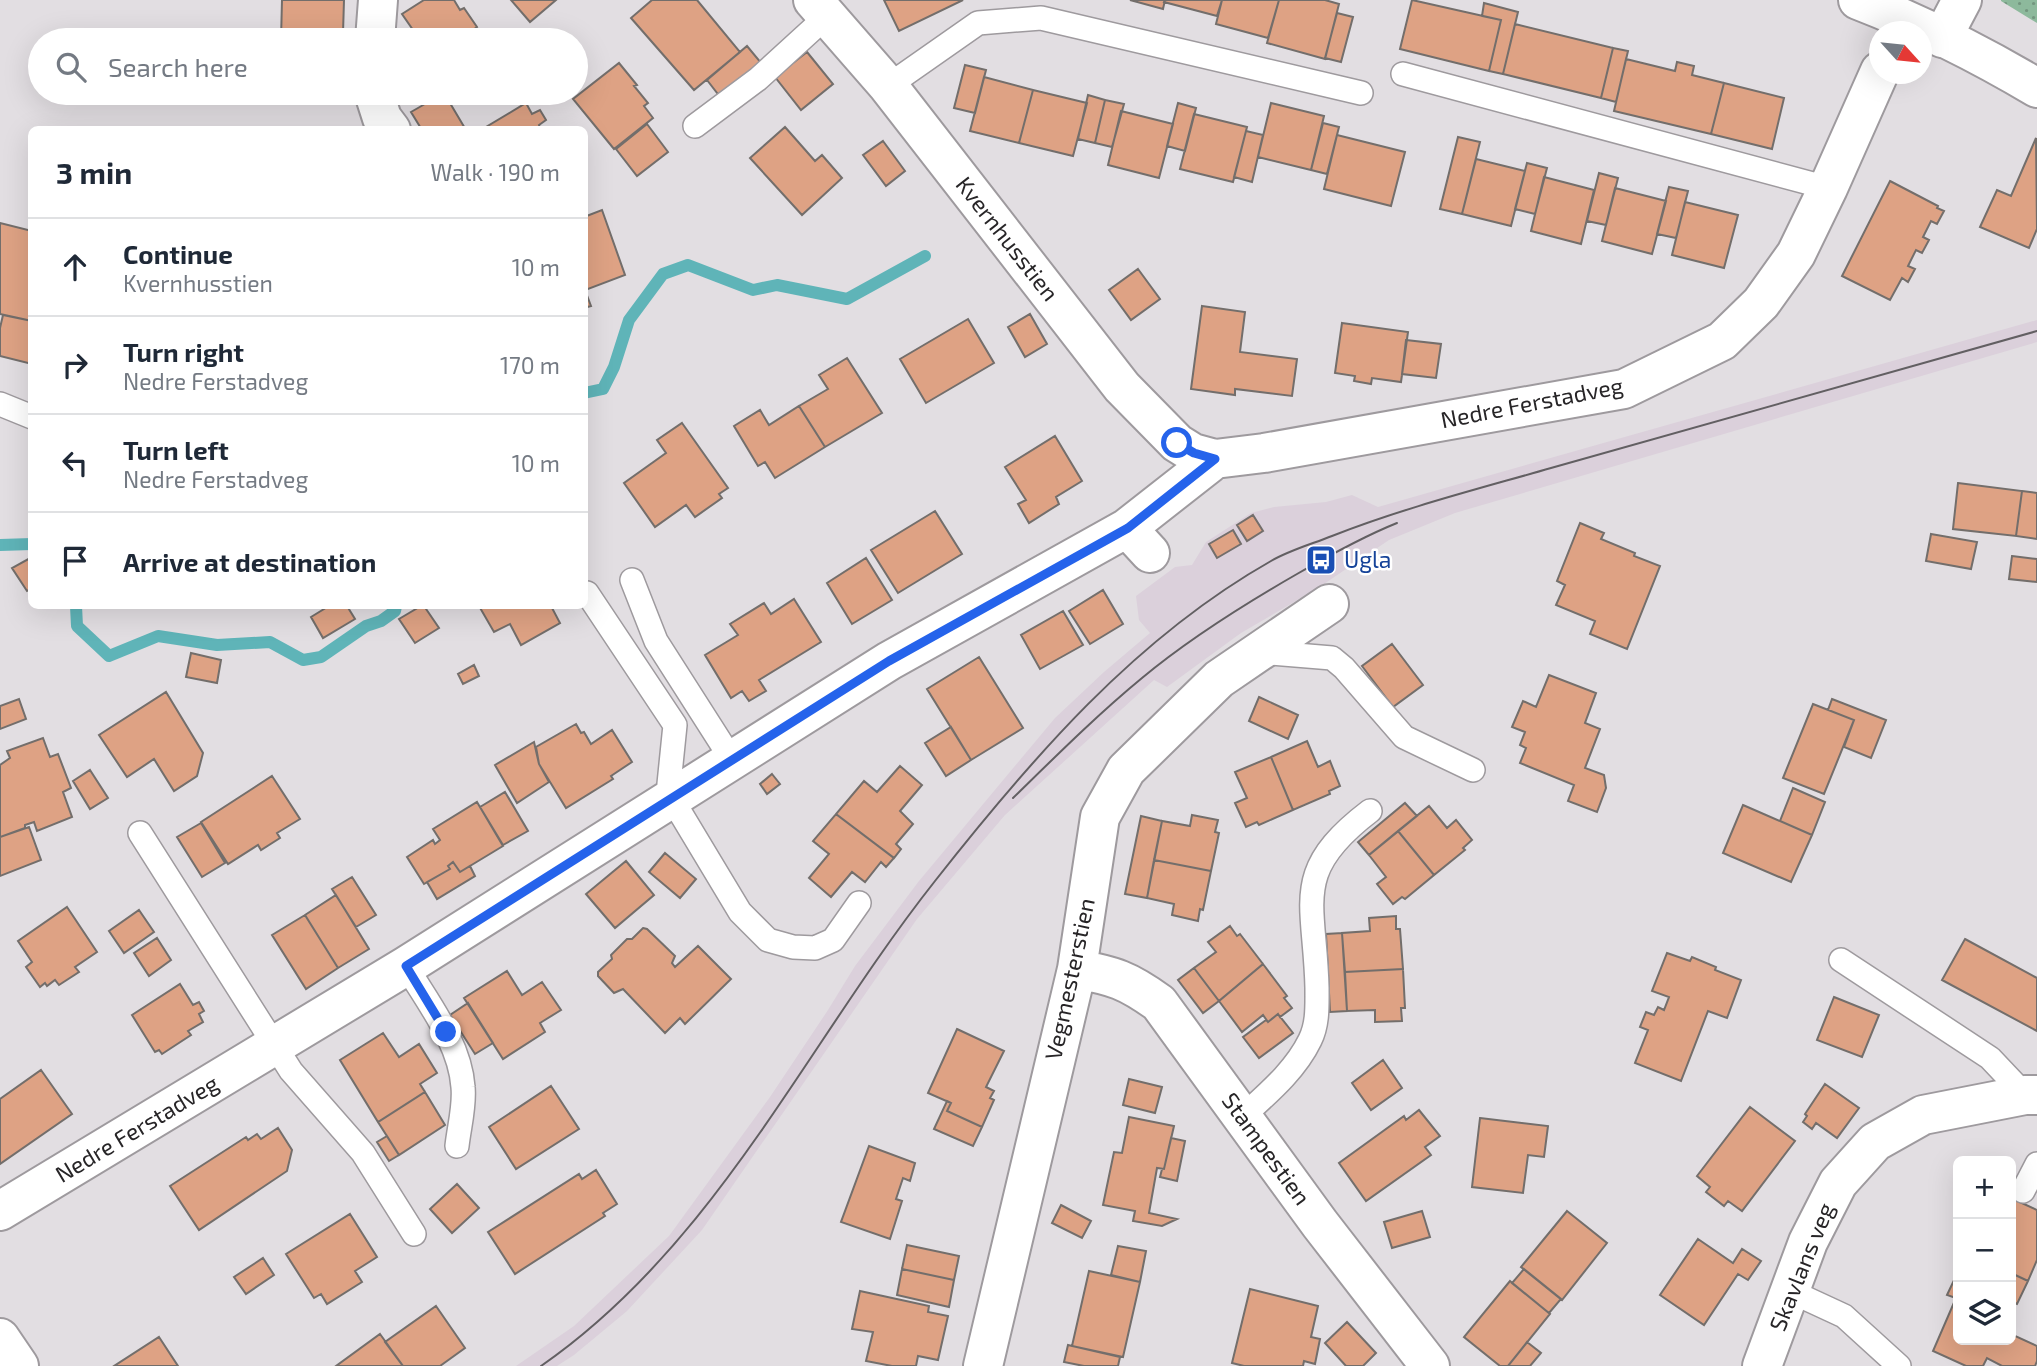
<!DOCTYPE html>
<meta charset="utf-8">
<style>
body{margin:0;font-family:"Exo 2",sans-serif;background:#f2f2f3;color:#1f2937}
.controls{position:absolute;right:21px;bottom:21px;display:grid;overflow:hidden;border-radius:10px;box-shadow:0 7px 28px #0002}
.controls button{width:63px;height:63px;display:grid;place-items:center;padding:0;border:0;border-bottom:2px solid #e0e1e3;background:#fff;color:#1f2937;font:35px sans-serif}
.compass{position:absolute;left:1869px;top:21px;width:63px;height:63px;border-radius:50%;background:#fff;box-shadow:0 7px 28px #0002;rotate:117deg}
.stop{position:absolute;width:21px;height:21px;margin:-16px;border:5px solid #2563eb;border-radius:50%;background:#fff}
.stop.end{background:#2563eb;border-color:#fff;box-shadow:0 2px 7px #0008}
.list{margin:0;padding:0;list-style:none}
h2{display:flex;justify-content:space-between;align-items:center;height:91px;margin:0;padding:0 28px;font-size:30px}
h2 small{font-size:23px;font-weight:400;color:#747a83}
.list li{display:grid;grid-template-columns:46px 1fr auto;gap:21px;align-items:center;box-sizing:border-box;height:98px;padding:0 28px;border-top:2px solid #e0e1e3}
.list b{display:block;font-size:26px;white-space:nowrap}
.list p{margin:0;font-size:23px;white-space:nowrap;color:#747a83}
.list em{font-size:23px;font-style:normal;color:#747a83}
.icon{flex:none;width:38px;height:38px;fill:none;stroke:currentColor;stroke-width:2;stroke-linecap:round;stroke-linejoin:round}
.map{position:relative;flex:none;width:2037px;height:1366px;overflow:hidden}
.search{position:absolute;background:#fff;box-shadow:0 7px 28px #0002;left:28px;top:28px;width:560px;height:77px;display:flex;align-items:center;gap:18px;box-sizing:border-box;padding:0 24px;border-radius:38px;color:#747a83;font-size:26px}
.panel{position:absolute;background:#fff;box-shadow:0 7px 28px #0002;left:28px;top:126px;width:560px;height:483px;border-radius:10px}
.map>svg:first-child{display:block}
.built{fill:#dbd0db}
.grass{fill:url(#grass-dots)}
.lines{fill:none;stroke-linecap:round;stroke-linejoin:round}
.stream{stroke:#5fb4b8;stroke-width:12}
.building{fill:#dea284;stroke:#736e6b;stroke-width:2}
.lane-casing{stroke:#9e9a9e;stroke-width:26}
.street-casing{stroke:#9e9a9e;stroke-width:42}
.secondary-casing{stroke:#9e9a9e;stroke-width:42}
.lane{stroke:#fff;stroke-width:23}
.street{stroke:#fff;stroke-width:38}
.secondary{stroke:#fff;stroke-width:38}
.tram{stroke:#625f62;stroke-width:2}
.route{stroke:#2563eb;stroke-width:9}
.labels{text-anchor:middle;stroke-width:5;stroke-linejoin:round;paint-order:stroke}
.street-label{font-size:23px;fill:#272527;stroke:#fff}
.transit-label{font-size:23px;fill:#164399;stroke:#fff;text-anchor:start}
</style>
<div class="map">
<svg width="2037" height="1366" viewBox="0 0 2037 1366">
<defs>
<pattern id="grass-dots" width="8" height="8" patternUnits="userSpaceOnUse" patternTransform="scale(1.75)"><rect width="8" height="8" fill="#8db99c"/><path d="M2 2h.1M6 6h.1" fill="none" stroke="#73967f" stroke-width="1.8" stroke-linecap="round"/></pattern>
</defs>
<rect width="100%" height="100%" fill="#e2dee2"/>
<path class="built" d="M2037 320V342L1455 513 1389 540 1318 588 1241 633 1167 687 1154 680 1005 815 917 919 702 1230 627 1311 574 1355 557 1366H516L574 1326 669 1236 770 1097 828 1010 855 966 919 881 1055 718 1104 672 1150 633 1139 620 1136 596 1175 567 1192 565 1206 542 1251 513 1274 507 1326 502 1352 495 1378 507Z"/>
<path class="grass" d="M2001 0H2037V23L2001 1Z"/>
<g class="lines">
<path class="stream" d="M584 393 603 389 614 367 629 320 663 274 688 265 753 290 777 285 847 299 925 256
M0 545 32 544
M76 606 77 626 109 656 158 636 217 645 270 642 303 660 321 657 366 626 381 621 395 611 396 606"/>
</g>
<path class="building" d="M282 0H344L343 33H331V40H281Z
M424 0H454L460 10 464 8 477 27 473 30 480 40H420L402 14Z
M511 0H556L530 22Z
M652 0H697L740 52 694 90 631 18Z
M884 0H963L899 31Z
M1130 0H1165L1163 9Z
M1165 0H1222L1217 16 1164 2Z
M1222 0H1279L1268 38 1216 24Z
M1279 0H1325L1339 4 1325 59 1267 43Z
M1412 0 1501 20 1489 71 1400 49Z
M1484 3 1518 12 1503 74 1489 71 1501 20 1482 16Z
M1337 13 1353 17 1341 62 1325 58Z
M1515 24 1613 48 1601 98 1503 74Z
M747 46 762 64 721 98 707 80Z
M1613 48 1628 51 1616 102 1601 98Z
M807 52 833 84 801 110 775 77Z
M1626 59 1675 71 1677 62 1694 66 1692 75 1724 83 1711 134 1614 111Z
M619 63 637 85 634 86 648 103 644 106 653 118 614 149 573 99Z
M965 65 986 70 975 113 954 108Z
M984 77 1033 90 1019 143 970 131Z
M1724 83 1784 98 1772 149 1711 134Z
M1033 90 1087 103 1073 156 1019 143Z
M264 93H308V98L264 96Z
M444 93 466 130H422L411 112Z
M1088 95 1105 100 1095 143 1078 139Z
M1105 100 1124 104 1112 147 1095 143Z
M526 103 532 114 540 110 546 120 539 125 541 130H481Z
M1178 103 1196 108 1185 151 1167 146Z
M1271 103 1324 116 1311 170 1258 157Z
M1121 111 1173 124 1159 178 1108 165Z
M1194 114 1247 127 1233 182 1180 169Z
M1323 123 1339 127 1327 174 1311 170Z
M647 124 668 152 637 176 616 149Z
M785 127 815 161 822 155 842 178 802 215 750 158Z
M1246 131 1263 135 1252 182 1234 177Z
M1337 135 1405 152 1391 206 1324 189Z
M1458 137 1480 142 1462 214 1440 209Z
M2036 138 2037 229 2029 248 1980 227 1997 190 2011 196Z
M883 141 905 171 886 186 863 155Z
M1476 159 1525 171 1511 226 1462 214Z
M1527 163 1547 168 1535 214 1515 209Z
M1599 173 1618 178 1606 225 1587 221Z
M1544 177 1594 190 1581 244 1531 231Z
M1890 181 1938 206 1937 208 1944 211 1937 224 1931 221 1923 237 1929 240 1922 253 1916 250 1908 266 1915 269 1908 282 1902 278 1890 300 1842 276Z
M1669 187 1688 191 1676 238 1657 234Z
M1615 188 1666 201 1652 254 1602 241Z
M1685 202 1738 215 1724 268 1672 255Z
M602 210 625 275 585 290 591 306 584 308V217Z
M0 223 32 231V321L0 314Z
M1138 269 1160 299 1131 320 1109 290Z
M1202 306 1245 312 1240 352 1297 359 1292 396 1235 389V395L1191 389Z
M1030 314 1047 344 1025 357 1008 327Z
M3 315 32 321V364L0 356V328Z
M968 319 994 363 926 403 900 359Z
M1342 323 1408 332 1401 382 1372 378 1371 384 1354 381 1355 376 1335 373Z
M1406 340 1441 344 1436 378 1402 374Z
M847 358 882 413 825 447 799 406 828 389 819 375Z
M799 406 825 447 775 478 765 462 758 466 734 426 760 410 769 425Z
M682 423 728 488 719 494 722 498 695 517 686 505 655 527 624 483 666 453 657 440Z
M1055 436 1082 481 1056 497 1059 504 1029 523 1018 504 1026 500 1005 467Z
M1958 483 2022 491 2016 536 1953 529Z
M2022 491 2037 493V539L2016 536Z
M935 511 962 554 898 593 871 550Z
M1253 515 1263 531 1247 541 1237 525Z
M1580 523 1604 533 1601 539 1635 553 1634 556 1660 566 1627 649 1590 634 1595 621 1556 605 1565 585 1557 581Z
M1233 530 1241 544 1217 558 1209 544Z
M1931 534 1977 542 1971 569 1926 561Z
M2012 556 2037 559V582L2009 579Z
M32 557V588L27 591 12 568Z
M866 558 892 600 852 624 827 583Z
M1103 590 1123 624 1090 644 1069 611Z
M794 599 821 642 759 680 766 691 749 701 742 691 731 698 705 655 738 635 730 624 764 603 771 614Z
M329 606H347L355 619 323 638 311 617Z
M421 606H424L439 628 415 643 399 619Z
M479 606H551L560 623 521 645 510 624 494 632Z
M1063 611 1083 645 1040 669 1021 635Z
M1392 644 1423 685 1393 707 1362 666Z
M191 653 221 660 217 683 186 677Z
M979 657 1023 728 971 760 927 689Z
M474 665 479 676 463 684 458 674Z
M1549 675 1596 693 1585 723 1600 729 1585 768 1604 775 1606 788 1597 812 1568 801 1574 785 1520 763 1526 748 1520 745 1525 732 1512 727 1523 701 1536 707Z
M166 692 203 753 197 776 174 791 154 759 127 777 99 735Z
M1259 697 1298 715 1288 739 1249 721Z
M19 699 26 719 0 729V706Z
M1832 699 1886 720 1871 758 1844 747 1854 720 1828 710Z
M1813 704 1854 720 1824 794 1783 778Z
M576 724 581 733 584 732 591 744 612 730 632 762 611 776 613 779 566 808 539 764 536 747Z
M951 727 971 760 946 776 925 743Z
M43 738 50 757 58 754 71 788 63 792 72 817 37 831 34 822 25 825V828L0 837V765L10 758 7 751Z
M1307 741 1318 767 1330 761 1340 786 1329 791 1330 794 1293 810 1271 757Z
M534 742 539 764 549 782 517 803 495 765Z
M1271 757 1293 810 1259 825 1257 822 1246 827 1235 803 1247 798 1235 772Z
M900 766 922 785 900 811 913 824 896 844 901 849 894 858 836 814 864 781 877 792Z
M90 770 108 798 90 809 73 781Z
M772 774 780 784 767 794 760 784Z
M272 776 300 819 277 833 280 838 261 850 258 845 228 864 201 822Z
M1793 788 1825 802 1812 835 1780 821Z
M505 792 528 831 503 845 480 807Z
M477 802 503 846 460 872 453 862 448 866 450 869 424 884 407 857 433 840 435 844 440 840 433 829Z
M1405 803 1417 816 1369 855 1358 842Z
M1743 805 1812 835 1791 882 1723 853Z
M1429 806 1447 828 1456 820 1472 840 1463 848 1465 850 1434 875 1398 831Z
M836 814 894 858 886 867 881 862 865 882 852 872 831 897 809 878 829 854 813 841Z
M1192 815 1218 820 1215 832 1219 833 1211 871 1154 860 1162 821 1190 826Z
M1141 816 1162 821 1147 898 1125 894Z
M201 823 225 863 202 877 177 837Z
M29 827 41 860 0 876V837Z
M1398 831 1434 875 1405 899 1402 897 1393 904 1377 884 1386 877 1369 855Z
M665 853 696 879 680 898 649 872Z
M1154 860 1211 871 1203 910 1200 909 1198 921 1172 915 1174 904 1147 898Z
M626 861 654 895 615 928 586 894Z
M453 862 460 872 470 866 475 876 437 899 427 882 450 869 448 866Z
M352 877 376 915 356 927 332 889Z
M336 895 369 949 338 968 305 915Z
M67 907 97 952 75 967 79 972 59 985 55 980 47 986 45 983 40 987 26 967 32 962 18 941Z
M139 910 154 932 124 953 109 931Z
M305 915 338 968 306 989 272 935Z
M1396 916V929H1400L1403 969 1345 972 1342 933 1370 931 1369 918Z
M1230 926 1237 936 1240 934 1263 964 1219 1001 1194 968 1216 952 1208 942Z
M643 928 647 929 675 956 672 963 675 967 698 946 731 979 685 1024 680 1018 665 1033 623 989 614 993 598 976V972L612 959 611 955 627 939H632Z
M1342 933 1347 1011 1330 1012 1326 934Z
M157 938 171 960 149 976 134 953Z
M1965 939 2037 978V1031L1942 980Z
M1667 953 1690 961 1692 957 1716 967 1715 970 1741 980 1727 1018 1708 1011 1681 1081 1635 1063 1648 1030 1640 1027 1646 1012 1654 1015 1658 1007 1664 1010 1669 997 1652 991Z
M1263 964 1287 996 1284 998 1292 1008 1280 1017 1278 1014 1268 1022 1263 1015 1242 1032 1219 1001Z
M1194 968 1219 1001 1203 1013 1178 980Z
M1403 969 1405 1008H1401L1402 1021 1375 1022V1010L1347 1011 1345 972Z
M507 971 522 995 542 982 561 1010 540 1023 545 1032 503 1059 464 998Z
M180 984 193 1005 199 1002 204 1011 199 1014 203 1022 188 1031 191 1035 162 1054 159 1050 155 1052 132 1015Z
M1834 997 1879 1015 1862 1057 1817 1040Z
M468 1003 493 1043 475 1054 450 1015Z
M1278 1014 1293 1033 1259 1058 1243 1037 1266 1020 1268 1022Z
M957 1029 1004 1051 986 1087 994 1091 990 1098 994 1100 982 1127 947 1111 951 1103 928 1093Z
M383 1033 399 1057 419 1044 437 1073 420 1084 425 1092 378 1122 340 1060Z
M1383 1060 1402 1088 1371 1110 1352 1083Z
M41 1070 72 1114 0 1164V1099Z
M1129 1079 1162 1087 1155 1113 1123 1105Z
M1825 1084 1859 1108 1837 1138 1816 1123 1812 1129 1803 1122 1807 1116 1805 1114Z
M551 1086 579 1129 516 1169 489 1127Z
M425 1092 445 1125 399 1155 378 1122Z
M947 1101 951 1103 947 1111 982 1127 973 1146 934 1129Z
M1750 1107 1795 1141 1742 1211 1728 1201 1724 1206 1706 1192 1710 1187 1697 1176Z
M1419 1110 1440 1136 1425 1147 1431 1155 1366 1201 1339 1163 1404 1116 1406 1120Z
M1129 1117 1174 1126 1164 1169 1157 1168 1149 1213 1177 1219 1162 1226 1133 1221 1135 1211 1103 1205 1114 1152 1122 1153Z
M1480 1118 1548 1126 1544 1157 1528 1155 1523 1193 1472 1187Z
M278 1128 292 1150 287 1171 199 1230 170 1186 246 1137 248 1140 257 1134 261 1139Z
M387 1136 399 1155 389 1161 377 1142Z
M1171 1138 1185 1141 1177 1181 1160 1177 1162 1169H1164Z
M869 1146 915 1163 910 1181 903 1178 896 1199 902 1201 890 1239 841 1222Z
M596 1170 617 1204 603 1213 605 1216 515 1274 488 1232 579 1174 582 1179Z
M457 1184 479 1208 452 1233 430 1209Z
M2011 1198 2037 1210V1260L2028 1281 2011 1273Z
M1061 1205 1091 1221 1082 1238 1052 1223Z
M1422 1211 1430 1237 1392 1248 1384 1222Z
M1567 1211 1607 1243 1562 1300 1521 1267Z
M350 1214 377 1257 355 1271 362 1282 327 1304 321 1294 314 1298 286 1254Z
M1698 1239 1733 1263 1742 1249 1761 1261 1748 1280 1738 1274 1704 1325 1660 1295Z
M907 1245 959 1256 954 1280 902 1269Z
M1118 1246 1146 1251 1140 1282 1111 1275Z
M263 1258 274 1275 246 1294 234 1277Z
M902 1269 954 1280 949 1307 897 1295Z
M1524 1269 1561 1299 1549 1313 1512 1283Z
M1089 1271 1140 1282 1123 1357 1072 1346Z
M2011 1273 2028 1281 2017 1304 2012 1302 2011 1305Z
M1957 1274 1958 1340H2011V1334L2037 1346V1361L2035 1366H2002L1987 1358 1983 1366H1966L1933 1351 1956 1298 1947 1295Z
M1510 1281 1550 1314 1508 1366H1500L1464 1337Z
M1250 1289 1318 1306 1311 1337 1320 1339 1315 1364 1304 1361 1303 1366H1244L1232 1363Z
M860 1291 929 1306 928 1312 948 1316 938 1360 918 1356 916 1366H892L866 1361 873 1332 852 1329Z
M436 1306 465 1348 440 1366H403L385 1342Z
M1347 1322 1376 1353 1363 1366H1346L1325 1343Z
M380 1334 403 1366H336Z
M159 1337 178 1366H114Z
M1527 1342 1541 1353 1530 1366H1508Z
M1068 1345 1120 1357 1118 1366H1084L1064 1362Z"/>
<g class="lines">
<g class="lane-casing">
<path id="lane" d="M1403 74 1828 188
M888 86 978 23 1041 18 1361 93
M695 126 758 79 827 16
M0 404 32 417
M632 580 656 641 732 760
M587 593 675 725 669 784 672 799 740 912 768 940 793 947 815 948 833 940 859 903
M1259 652 1332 658 1344 668 1404 737 1473 770
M140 833 291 1071 363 1153 414 1234
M1841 960 1990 1058 2025 1095
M406 966C428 1003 460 1043 463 1087 465 1106 459 1127 457 1146
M1242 1117C1267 1094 1295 1071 1310 1040 1318 1024 1317 1006 1317 988 1315 901 1290 872 1370 811
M2023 1191 2037 1164
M1790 1291 1844 1316 1899 1366"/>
</g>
<g class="street-casing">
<path id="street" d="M813 0 888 86 1122 387 1177 443 1193 453 1215 459
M1942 38 1962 0
M375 40 378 0
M374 93 382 118 391 130
M1127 528 1215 459 1264 453 1624 389 1722 341 1761 303 1796 254 1828 188 1880 71
M1077 969C1114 976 1127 980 1159 1003L1320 1224 1430 1366
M0 1211 406 966 889 661 1127 528 1150 553
M0 1338 19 1366
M983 1366 1077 969 1100 817 1126 770 1219 679 1329 604
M1762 1366 1808 1242 1838 1183 1875 1142 1923 1115 2025 1095H2037"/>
</g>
<g class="secondary-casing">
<path id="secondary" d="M1858 0C1920 24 1980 54 2037 88"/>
</g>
<use href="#lane" class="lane"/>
<use href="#street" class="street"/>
<use href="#secondary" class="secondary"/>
<path class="tram" d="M1013 798C1055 757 1097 715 1142 678 1190 638 1243 605 1297 574 1330 555 1362 537 1397 523
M541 1366C717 1244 806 1044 935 881 1031 759 1135 638 1271 561 1290 550 1312 544 1332 536 1403 508 1478 489 1551 468 1713 423 1875 377 2037 331"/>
</g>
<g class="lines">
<path class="route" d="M446 1032 406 966 889 661 1128 528 1215 459 1194 453 1177 443"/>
</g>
<defs>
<g id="bus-square" transform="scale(1.575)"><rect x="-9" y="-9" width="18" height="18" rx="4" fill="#1a4fb4" stroke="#fff"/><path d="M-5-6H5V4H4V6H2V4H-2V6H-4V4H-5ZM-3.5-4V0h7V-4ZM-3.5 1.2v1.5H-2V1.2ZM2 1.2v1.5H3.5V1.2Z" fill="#fff"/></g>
</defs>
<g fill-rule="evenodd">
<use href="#bus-square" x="1321" y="560"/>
</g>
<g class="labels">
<g class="street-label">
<text transform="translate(1007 239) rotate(52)" y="8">Kvernhusstien</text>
<text transform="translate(1532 403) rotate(-11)" y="8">Nedre Ferstadveg</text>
<text transform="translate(1070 979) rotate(-78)" y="8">Vegmesterstien</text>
<text transform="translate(137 1129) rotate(-31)" y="8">Nedre Ferstadveg</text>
<text transform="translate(1266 1149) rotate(54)" y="8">Stampestien</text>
<text transform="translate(1802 1267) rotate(-68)" y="8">Skavlans veg</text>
</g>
<g class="transit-label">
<text x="1344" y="568">Ugla</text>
</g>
</g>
</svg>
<div class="controls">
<button>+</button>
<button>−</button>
<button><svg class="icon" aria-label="layers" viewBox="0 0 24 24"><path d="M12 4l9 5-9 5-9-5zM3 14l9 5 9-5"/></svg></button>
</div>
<svg class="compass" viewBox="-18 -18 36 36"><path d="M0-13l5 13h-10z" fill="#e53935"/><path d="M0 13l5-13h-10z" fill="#747a83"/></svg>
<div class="stop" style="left:1177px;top:443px"></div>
<div class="stop end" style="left:446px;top:1032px"></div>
<div class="search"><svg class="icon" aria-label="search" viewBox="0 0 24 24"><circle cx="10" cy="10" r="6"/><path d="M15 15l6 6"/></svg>Search here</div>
<section class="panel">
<h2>3 min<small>Walk · 190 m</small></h2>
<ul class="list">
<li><svg class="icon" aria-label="ahead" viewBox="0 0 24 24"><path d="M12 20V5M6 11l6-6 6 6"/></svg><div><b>Continue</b><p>Kvernhusstien</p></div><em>10 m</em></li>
<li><svg class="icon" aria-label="right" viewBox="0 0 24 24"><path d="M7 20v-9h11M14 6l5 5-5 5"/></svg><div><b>Turn right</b><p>Nedre Ferstadveg</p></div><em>170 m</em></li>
<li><svg class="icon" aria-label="left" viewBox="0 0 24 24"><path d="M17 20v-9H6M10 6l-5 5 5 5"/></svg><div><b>Turn left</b><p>Nedre Ferstadveg</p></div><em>10 m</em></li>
<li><svg class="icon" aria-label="arrive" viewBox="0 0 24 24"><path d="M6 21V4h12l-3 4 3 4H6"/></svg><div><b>Arrive at destination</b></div></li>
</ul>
</section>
</div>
